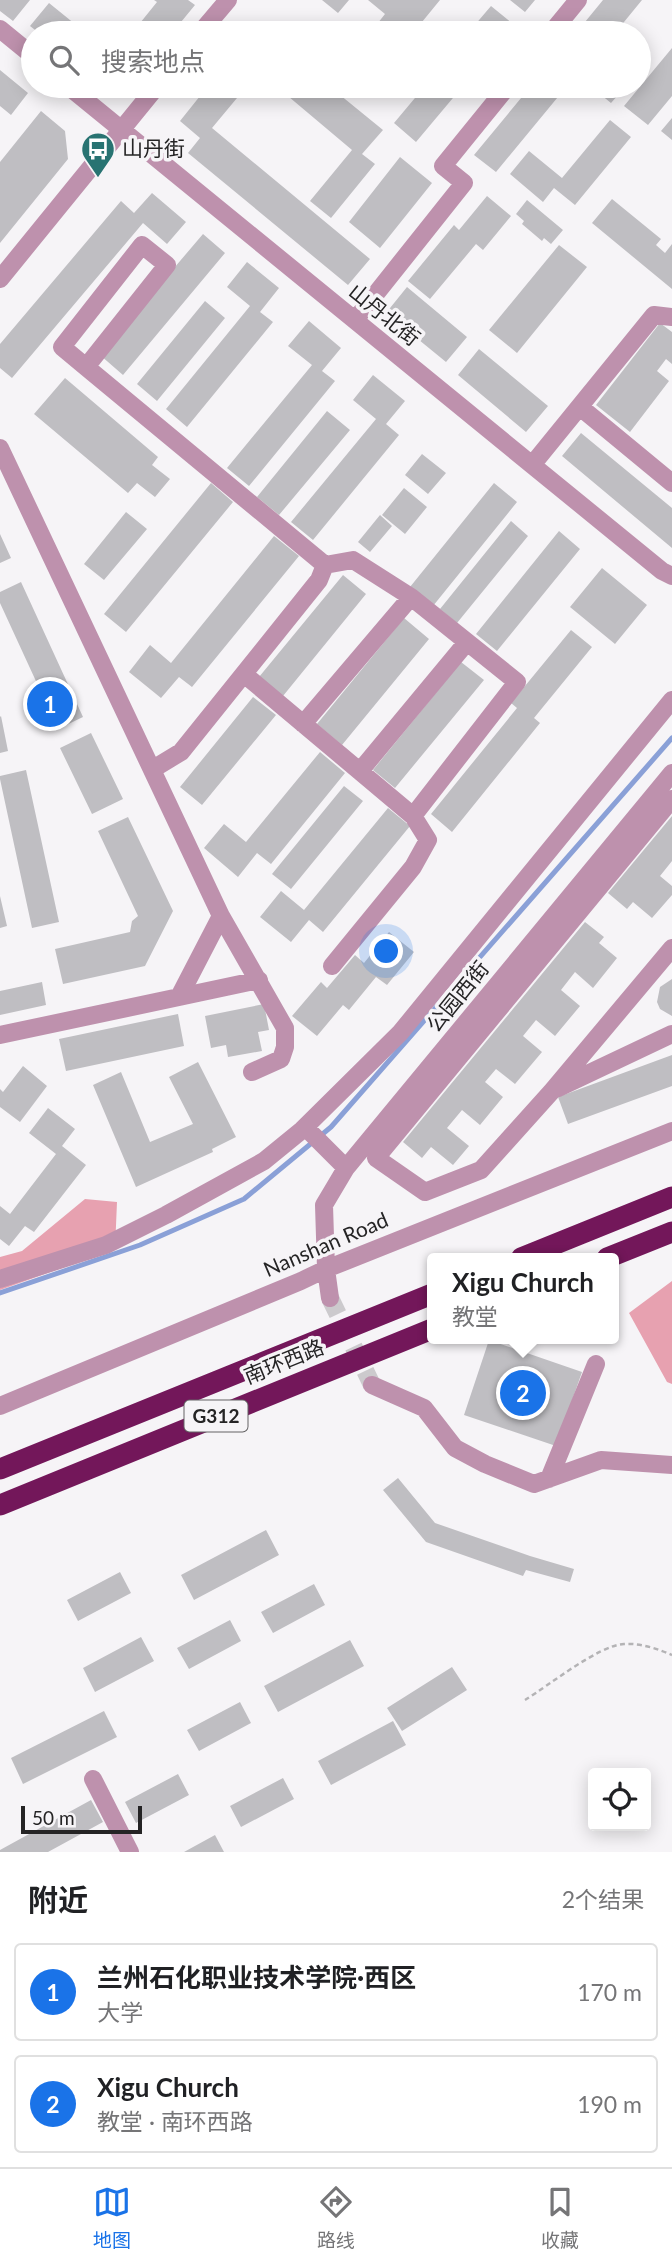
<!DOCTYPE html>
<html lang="zh">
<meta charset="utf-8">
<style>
body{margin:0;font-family:Lato,"Noto Sans SC",sans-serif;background:#f6f6f6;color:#202124}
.controls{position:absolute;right:21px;bottom:21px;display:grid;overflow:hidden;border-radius:7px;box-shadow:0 4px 18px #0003}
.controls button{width:63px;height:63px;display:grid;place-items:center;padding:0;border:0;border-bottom:2px solid #e0e0e0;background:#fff;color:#202124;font:35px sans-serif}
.scale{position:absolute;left:21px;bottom:18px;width:121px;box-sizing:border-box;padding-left:7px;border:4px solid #252425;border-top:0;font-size:19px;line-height:24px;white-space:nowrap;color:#252425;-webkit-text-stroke:5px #f6f4f7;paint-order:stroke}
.you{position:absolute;left:387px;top:952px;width:24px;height:24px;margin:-18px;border:5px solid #fff;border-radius:50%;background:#1a73e8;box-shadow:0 0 0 10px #1a73e833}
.badge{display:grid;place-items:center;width:46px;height:46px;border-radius:50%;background:#1a73e8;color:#fff;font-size:23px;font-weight:700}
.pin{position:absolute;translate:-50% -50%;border:4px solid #fff;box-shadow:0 2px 7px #0006}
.popup{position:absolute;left:427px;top:1253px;width:192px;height:91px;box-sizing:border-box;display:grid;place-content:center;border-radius:7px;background:#fff;filter:drop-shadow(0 2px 5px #0005);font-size:23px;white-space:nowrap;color:#757577}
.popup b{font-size:26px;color:#202124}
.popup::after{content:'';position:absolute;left:50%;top:100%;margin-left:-14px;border:14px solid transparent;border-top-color:#fff}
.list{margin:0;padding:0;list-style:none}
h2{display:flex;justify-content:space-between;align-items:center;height:91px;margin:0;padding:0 28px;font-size:30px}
h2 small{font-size:23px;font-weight:400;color:#757577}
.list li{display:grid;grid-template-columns:46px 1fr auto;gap:21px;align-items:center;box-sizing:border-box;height:98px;margin:0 14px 14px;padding:0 14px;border:2px solid #e0e0e0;border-radius:7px}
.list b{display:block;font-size:26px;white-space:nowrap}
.list p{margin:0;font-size:23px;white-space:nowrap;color:#757577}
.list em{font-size:23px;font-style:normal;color:#757577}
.icon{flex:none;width:38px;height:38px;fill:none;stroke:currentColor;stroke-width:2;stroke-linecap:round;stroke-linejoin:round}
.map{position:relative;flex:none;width:672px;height:1852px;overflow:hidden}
.search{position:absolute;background:#fff;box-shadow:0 4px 18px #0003;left:21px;right:21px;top:21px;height:77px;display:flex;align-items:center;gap:18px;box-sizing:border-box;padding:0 24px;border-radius:38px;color:#757577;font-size:26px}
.sheet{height:315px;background:#fff}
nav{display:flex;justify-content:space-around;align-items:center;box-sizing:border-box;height:98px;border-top:2px solid #e0e0e0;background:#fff;font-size:19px;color:#757577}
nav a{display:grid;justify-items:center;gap:4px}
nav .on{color:#1a73e8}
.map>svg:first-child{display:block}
.forest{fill:#e7a1b0}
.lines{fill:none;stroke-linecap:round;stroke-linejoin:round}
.stream{stroke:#8aa0d7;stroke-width:5}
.building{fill:#bfbec2}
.minor-tunnel{stroke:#cccacd;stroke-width:18;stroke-dasharray:18 9;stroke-linecap:butt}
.path{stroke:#b4b3b5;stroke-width:2.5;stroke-dasharray:5 3.5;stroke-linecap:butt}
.minor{stroke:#be91ad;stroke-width:18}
.highway{stroke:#73175a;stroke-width:21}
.labels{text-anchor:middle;stroke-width:7;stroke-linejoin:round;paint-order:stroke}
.shield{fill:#f6f4f7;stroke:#646264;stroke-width:2}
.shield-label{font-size:19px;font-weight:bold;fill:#252425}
.poi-label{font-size:21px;fill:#252425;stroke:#f6f4f7;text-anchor:start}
.street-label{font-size:21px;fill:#252425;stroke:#f6f4f7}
</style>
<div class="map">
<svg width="672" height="1852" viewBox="0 0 672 1852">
<rect width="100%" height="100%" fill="#f6f4f7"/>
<path class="forest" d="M85 1199 117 1202 115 1249 0 1290V1257L22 1251Z
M672 1281V1384L667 1382 629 1313Z"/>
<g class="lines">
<path class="stream" d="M0 1293 140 1245 244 1199 331 1127 672 738"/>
</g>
<path class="building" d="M0 0H30L13 21 0 11Z
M154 0H188L195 5 172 33H132L157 2Z
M322 0H349L338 13Z
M368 0H440L413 33H370L385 14Z
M510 0H535L525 12Z
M603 0H642L615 33H576Z
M49 3 86 33H39L30 26Z
M491 6 513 24 506 33H468Z
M672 48V96L648 125 624 106Z
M0 70 28 93 11 115 0 106Z
M92 86H125L110 91Z
M208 86H247L212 128 370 259 348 285 188 153 200 138 180 121Z
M276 86H329L383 130 362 154 375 164 331 218 310 201 352 150Z
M425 86H463L416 142 394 123Z
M531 86H567L496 172 474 155Z
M590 86H626L611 103Z
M41 111 65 131 68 159 0 243V162Z
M672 118V140L661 131Z
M610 120 631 137 575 205 554 188 543 202 510 174 529 151 562 178Z
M400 157 432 183 380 248 349 222Z
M152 193 186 222 167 244 143 223 12 378 0 368V344L121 201 134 213Z
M487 196 511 216 483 250 476 244 430 299 408 281 454 225 459 230Z
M612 199 661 239 656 245 665 253 672 244V289L592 223Z
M527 200 563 230 551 244 544 238 542 241 522 224 524 221 516 214Z
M203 234 225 253 123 375 100 355Z
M559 245 587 267 517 353 489 330Z
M247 262 279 288 260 312 273 322 187 427 166 409 250 306 227 287Z
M407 287 467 337 446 362 386 313Z
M205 301 225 318 157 401 137 384Z
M309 321 341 348 322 371 335 381 249 486 227 468 312 365 288 346Z
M660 323 672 332V364L666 359 657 371 669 381 630 432 596 405Z
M479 349 548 406 526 432 458 375Z
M373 375 405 401 386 424 399 435 313 540 291 522 376 419 353 400Z
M65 378 158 457 152 465 170 479 155 497 137 483 128 493 34 414Z
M327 411 350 430 279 515 257 497Z
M581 433 672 508V548L562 456Z
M422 454 446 473 428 494 405 475Z
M211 483 233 502 126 632 104 614Z
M494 483 517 502 433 606 410 587Z
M404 488 427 507 405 534 382 515Z
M126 512 147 529 104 580 84 564Z
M380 515 392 526 370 552 358 542Z
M511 521 528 536 457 623 440 609Z
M559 531 580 549 497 651 476 634Z
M0 534 11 558 0 563Z
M274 536 299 556 192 687 179 677 161 698 129 672 150 645 171 663Z
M602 568 647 605 615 644 570 607Z
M343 575 366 594 283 696 259 677Z
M21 582 83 717 58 729 0 603V592Z
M404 618 429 639 342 745 317 724Z
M571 630 592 647 534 718 540 723 452 832 431 814 517 708 511 703Z
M461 662 484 680 395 788 373 770Z
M253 697 276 715 202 805 180 787Z
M1 716 8 751 0 753V717Z
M91 733 123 799 92 814 60 748Z
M320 752 345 773 271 864 257 853 238 877 204 848 224 824 246 842Z
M26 770 59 922 32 928 0 779V776Z
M344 786 363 801 291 889 272 874Z
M388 808 410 826 323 932 309 920 291 942 260 917 281 891 304 910Z
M672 816V861L660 876 672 886V895L652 918 633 902 627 909 608 893Z
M128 817 173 911 145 966 63 984 55 949 130 932 132 921 138 916 98 831Z
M0 896 7 926 0 928Z
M585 922 604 937 599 943 617 958 593 988 575 972 561 990 580 1006 555 1036 536 1020 523 1036 542 1052 515 1084 496 1069 485 1082 503 1097 480 1125 462 1110 447 1128 469 1146 453 1165 431 1147 422 1158 403 1142Z
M389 932 414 952 387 985 376 977 349 1010 343 1005 317 1036 292 1016 321 982 327 988 355 955 364 963Z
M672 979V1016L660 1009 657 1002 660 987Z
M42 982 46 1005 0 1015V991Z
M264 1004 269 1030 258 1032 262 1051 228 1057 226 1045 211 1048 205 1016Z
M178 1014 184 1046 66 1071 59 1039Z
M672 1055V1086L568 1124 558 1097Z
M198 1062 236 1137 212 1149 213 1152 136 1187 93 1085 121 1072 150 1142 193 1124 169 1077Z
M23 1066 47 1086 20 1122 0 1107V1089L3 1092Z
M48 1108 75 1129 62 1146 86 1165 34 1232 25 1226 9 1246 0 1239V1206L10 1214 56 1154 29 1133Z
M489 1340 582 1372 556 1446 464 1415Z
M398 1478 435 1523 530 1556 574 1569 570 1582 526 1570 523 1576 426 1542 383 1490Z
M266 1530 279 1555 194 1600 181 1575Z
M120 1572 131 1593 78 1621 67 1600Z
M314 1584 325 1605 273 1633 261 1612Z
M230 1620 241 1641 189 1669 177 1648Z
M141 1637 154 1661 95 1692 83 1668Z
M350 1640 364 1666 278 1712 264 1686Z
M452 1667 467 1690 402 1731 387 1708Z
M240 1702 251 1723 199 1751 187 1730Z
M104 1711 117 1737 23 1784 11 1758Z
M393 1721 406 1745 331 1785 318 1761Z
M178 1774 189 1795 136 1823 125 1802Z
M283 1778 294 1799 241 1827 230 1806Z
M91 1800 103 1822 48 1852H0V1850Z
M215 1835 224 1852H184Z"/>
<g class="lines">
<path class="minor-tunnel" d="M330 1298 372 1385"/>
<path class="path" d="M525 1700C548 1686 599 1645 624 1644 641 1643 658 1649 672 1655"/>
<path class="minor" d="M0 29 33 56
M200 33 228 0
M551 33 578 0
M68 86 662 571 672 576
M0 279 157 86
M355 320 464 183 443 166 508 86
M86 367 167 265 142 245 62 347 86 367 325 565 353 560 411 597 517 682 413 816
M580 407 672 483
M0 448 221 916 179 997 0 1035
M532 465 654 315 672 317
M244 674 413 816 428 840 413 867 332 966
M303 724 411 597
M153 769 181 752 319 580 325 565
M360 771 467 642
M672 799 376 1158 425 1192 481 1170 552 1091 672 948
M221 916 285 1028V1047L281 1059 252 1072
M179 997 259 980
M558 1088 672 1034
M305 1127 346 1168
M0 1279 106 1245 166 1215 264 1161 302 1130 400 1033 672 700
M330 1298 326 1269 324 1205 346 1168 672 773
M372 1385 424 1408 455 1448 485 1464 534 1484 601 1460 672 1465
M0 1406 301 1281 326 1269 672 1131
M549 1479 596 1364
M93 1779 130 1852"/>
<path class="highway" d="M521 1258 672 1197
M607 1258 672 1232
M0 1469 432 1294
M0 1505 432 1329"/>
</g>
<defs>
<g id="bus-pin" transform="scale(1.75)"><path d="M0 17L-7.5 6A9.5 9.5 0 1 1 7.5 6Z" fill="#287372" stroke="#f6f4f7"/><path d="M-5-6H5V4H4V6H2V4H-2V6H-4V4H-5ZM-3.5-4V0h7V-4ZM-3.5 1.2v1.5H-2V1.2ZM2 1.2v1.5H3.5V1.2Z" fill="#fff"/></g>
</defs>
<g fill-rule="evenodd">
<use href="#bus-pin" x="98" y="149"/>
</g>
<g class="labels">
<rect class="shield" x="184.5" y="1400.5" width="63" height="31" rx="5"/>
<g class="shield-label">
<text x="216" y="1423">G312</text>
</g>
<g class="poi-label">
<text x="122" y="156">山丹街</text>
</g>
<g class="street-label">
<text transform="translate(384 315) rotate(39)" y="7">山丹北街</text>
<text transform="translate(458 997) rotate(-51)" y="7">公园西街</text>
<text transform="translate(326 1245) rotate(-23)" y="7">Nanshan Road</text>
<text transform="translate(284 1362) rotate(-22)" y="7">南环西路</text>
</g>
</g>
</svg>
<div class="controls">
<button><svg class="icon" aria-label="locate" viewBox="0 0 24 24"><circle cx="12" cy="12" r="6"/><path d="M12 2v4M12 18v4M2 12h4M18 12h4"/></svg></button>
</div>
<div class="scale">50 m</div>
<div class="you"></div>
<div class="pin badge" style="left:50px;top:704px">1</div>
<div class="pin badge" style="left:523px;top:1393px">2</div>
<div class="popup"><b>Xigu Church</b>教堂</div>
<div class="search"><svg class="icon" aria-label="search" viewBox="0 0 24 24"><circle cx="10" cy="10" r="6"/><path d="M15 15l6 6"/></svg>搜索地点</div>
</div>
<section class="sheet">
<h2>附近<small>2个结果</small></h2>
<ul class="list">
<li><span class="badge">1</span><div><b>兰州石化职业技术学院·西区</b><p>大学</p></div><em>170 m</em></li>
<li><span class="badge">2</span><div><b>Xigu Church</b><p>教堂 · 南环西路</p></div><em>190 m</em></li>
</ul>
</section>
<nav>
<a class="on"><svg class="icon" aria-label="map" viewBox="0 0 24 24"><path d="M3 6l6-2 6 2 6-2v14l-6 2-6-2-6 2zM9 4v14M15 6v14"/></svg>地图</a>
<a><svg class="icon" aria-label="directions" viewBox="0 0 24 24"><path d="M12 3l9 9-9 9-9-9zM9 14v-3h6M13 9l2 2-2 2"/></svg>路线</a>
<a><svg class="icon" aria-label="saved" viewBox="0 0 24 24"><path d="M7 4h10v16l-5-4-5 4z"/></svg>收藏</a>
</nav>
